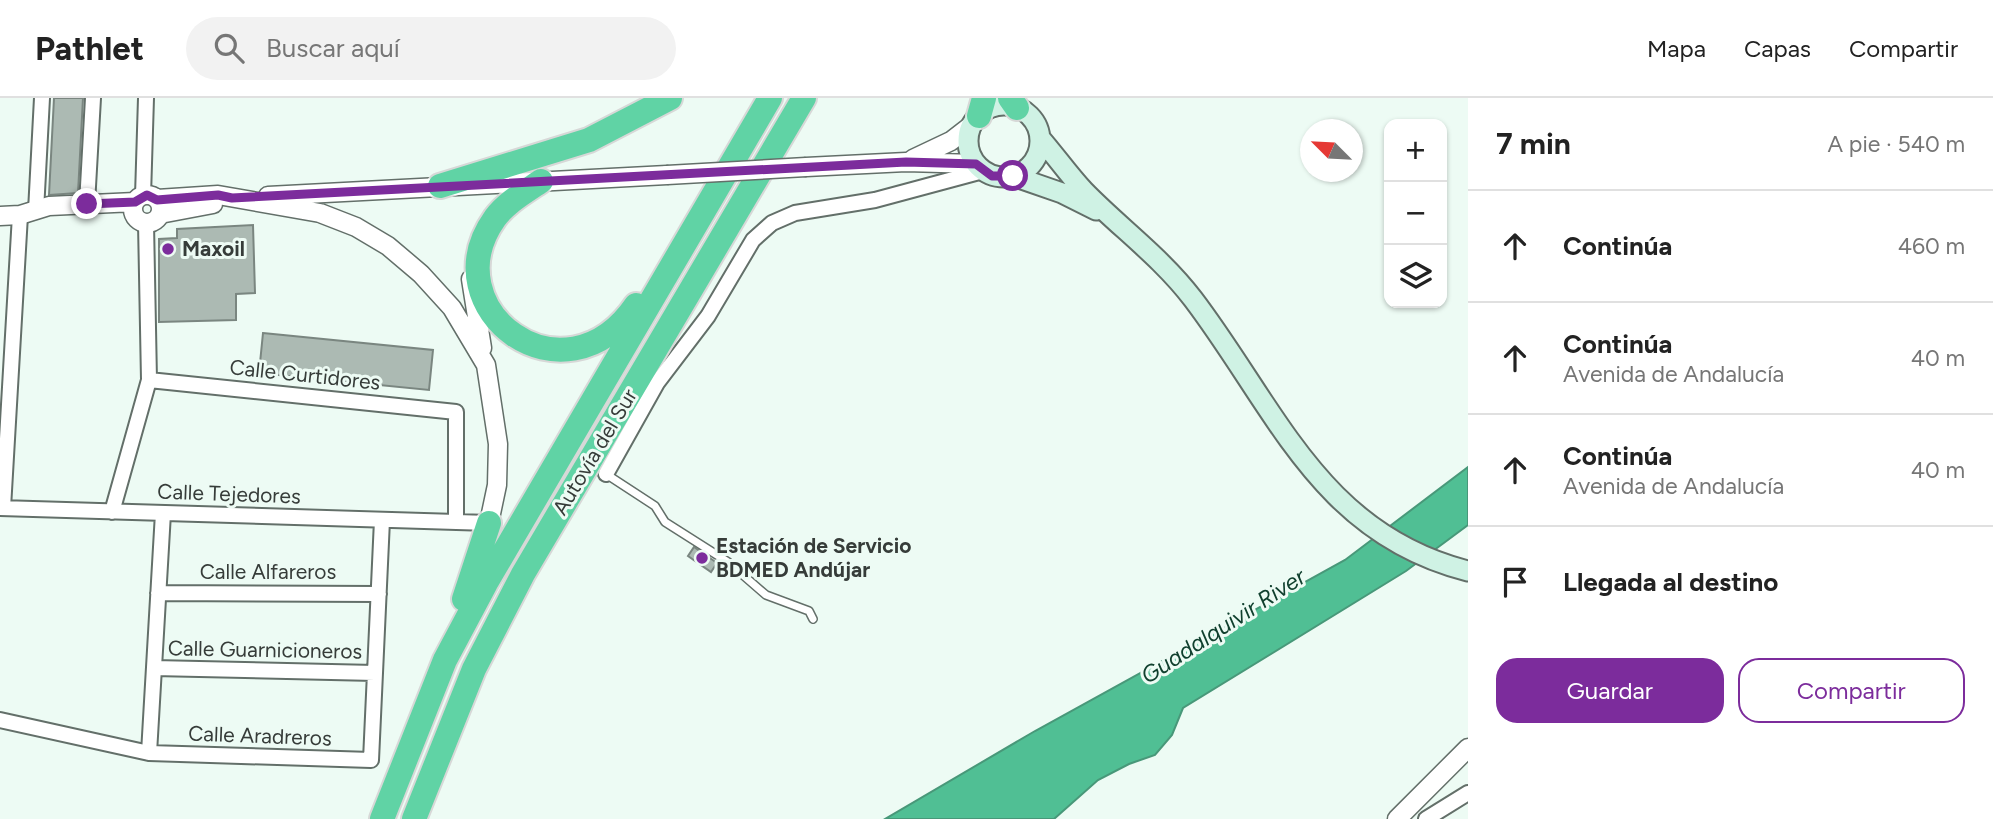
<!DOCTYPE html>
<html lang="es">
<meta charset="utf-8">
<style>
body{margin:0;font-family:Figtree,sans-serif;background:#f2f2f2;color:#222}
.controls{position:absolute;right:21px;top:21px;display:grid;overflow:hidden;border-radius:14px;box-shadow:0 2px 5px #0004}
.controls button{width:63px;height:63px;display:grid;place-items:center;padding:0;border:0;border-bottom:2px solid #e0e0e0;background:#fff;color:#222;font:35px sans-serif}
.compass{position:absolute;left:1300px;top:21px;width:63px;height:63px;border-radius:50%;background:#fff;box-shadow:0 2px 5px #0004;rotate:294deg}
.stop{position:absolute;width:21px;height:21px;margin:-16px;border:5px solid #7c2c9c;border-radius:50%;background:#fff}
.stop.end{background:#7c2c9c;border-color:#fff;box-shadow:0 2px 7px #0008}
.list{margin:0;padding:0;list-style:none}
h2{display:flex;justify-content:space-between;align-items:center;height:91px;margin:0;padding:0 28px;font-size:30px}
h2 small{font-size:23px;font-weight:400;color:#767676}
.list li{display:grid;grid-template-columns:46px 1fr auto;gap:21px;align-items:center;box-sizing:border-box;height:112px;padding:0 28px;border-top:2px solid #e0e0e0}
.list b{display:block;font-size:26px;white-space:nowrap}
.list p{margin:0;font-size:23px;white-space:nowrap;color:#767676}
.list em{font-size:23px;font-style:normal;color:#767676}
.actions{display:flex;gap:14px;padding:21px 28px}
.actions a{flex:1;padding:16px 0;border:2px solid #7c2c9c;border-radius:21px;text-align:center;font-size:24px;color:#7c2c9c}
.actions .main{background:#7c2c9c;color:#fff}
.icon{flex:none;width:38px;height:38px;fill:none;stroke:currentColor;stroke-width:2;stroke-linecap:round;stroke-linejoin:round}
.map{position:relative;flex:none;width:1468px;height:721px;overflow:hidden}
header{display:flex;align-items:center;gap:42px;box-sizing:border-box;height:98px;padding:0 35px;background:#fff;border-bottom:2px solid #e0e0e0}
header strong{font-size:33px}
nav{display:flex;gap:38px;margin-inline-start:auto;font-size:24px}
.search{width:490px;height:63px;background:#f2f2f2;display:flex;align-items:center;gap:18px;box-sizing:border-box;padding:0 24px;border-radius:38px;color:#767676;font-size:26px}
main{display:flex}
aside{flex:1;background:#fff}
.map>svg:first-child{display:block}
.water{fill:#50bf94;stroke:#489879;stroke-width:2}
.building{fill:#acbab3;stroke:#7a8680;stroke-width:2}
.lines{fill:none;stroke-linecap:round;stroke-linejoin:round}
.service-casing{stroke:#636f69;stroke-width:10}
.minor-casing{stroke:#636f69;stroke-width:18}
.tertiary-casing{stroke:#636f69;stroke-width:21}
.secondary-casing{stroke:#636f69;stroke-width:23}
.motorway-casing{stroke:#d7d8d7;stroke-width:28}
.service{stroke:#fff;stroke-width:7}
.minor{stroke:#fff;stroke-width:14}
.tertiary{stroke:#fff;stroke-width:18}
.secondary{stroke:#cff2e4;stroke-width:19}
.motorway{stroke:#60d3a5;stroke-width:24}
.tertiary-bridge-casing{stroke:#636f69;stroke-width:21;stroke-linecap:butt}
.tertiary-bridge{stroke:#fff;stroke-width:18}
.route{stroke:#7c2c9c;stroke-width:9}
.poi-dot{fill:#7c2c9c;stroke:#edfbf4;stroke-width:2.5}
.labels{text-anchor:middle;stroke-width:6;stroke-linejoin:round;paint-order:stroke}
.poi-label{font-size:21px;font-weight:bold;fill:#363c39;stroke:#edfbf4;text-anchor:start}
.street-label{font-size:21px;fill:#363c39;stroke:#edfbf4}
.water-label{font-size:23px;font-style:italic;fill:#10402e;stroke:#edfbf4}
</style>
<header>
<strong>Pathlet</strong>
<div class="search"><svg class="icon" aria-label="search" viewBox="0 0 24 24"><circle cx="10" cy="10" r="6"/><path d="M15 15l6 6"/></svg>Buscar aquí</div>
<nav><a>Mapa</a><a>Capas</a><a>Compartir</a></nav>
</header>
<main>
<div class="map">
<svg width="1468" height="721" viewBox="0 0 1468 721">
<rect width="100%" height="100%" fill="#edfbf4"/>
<path class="water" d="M1468 369V427L1406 473 1183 610 1172 637 1155 657 1129 666 1098 682 1054 721H885L1035 633 1345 462Z"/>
<path class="building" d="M54 0H83L78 95 49 97Z
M253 127 255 195 236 196V222L159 224V141L177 140V131Z
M263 235 433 252 429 292 259 275Z
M694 449 717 465 711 474 688 458Z"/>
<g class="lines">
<g class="service-casing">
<path id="service" d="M606 376 655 408 665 424 728 464 766 497 809 513 813 521"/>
</g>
<g class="minor-casing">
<path id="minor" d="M143 98 146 0
M87 106 93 0
M36 113 42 0
M149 282 456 314V424
M606 376 657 285 708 218 753 142 772 125 795 115 875 102 983 73
M0 410 489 425
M3 410 20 117
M112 414 149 282 146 125
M158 495 379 496
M154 570 375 575
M0 622 149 655 371 662 382 422
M149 655 163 415
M1426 721 1468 695"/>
</g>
<g class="tertiary-casing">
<path id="tertiary" d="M913 61 951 43 973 26
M806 69 906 64 976 66
M133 111a14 14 0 1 1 28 0a14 14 0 1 1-28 0Z
M268 98 667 77
M157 101 218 97 320 115 356 129 388 148 421 176 452 210 486 267 498 346 497 387 489 425
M160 116 213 106
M0 118 20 117 49 108 135 104
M471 181 482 250
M1397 721 1468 650"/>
</g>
<g class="secondary-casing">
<path id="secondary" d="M968 43a36 36 0 1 1 72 0a36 36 0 1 1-72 0Z
M1040 40C1055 57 1068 76 1084 93 1120 130 1161 159 1193 201 1276 310 1320 436 1468 473
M1013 78 1062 95 1096 112"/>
</g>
<g class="motorway-casing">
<path id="motorway" d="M1010 0 1017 10
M979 18 984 0
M541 83C525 94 507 104 495 120 430 211 564 312 636 207
M440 88 589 42 670 0
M464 501 489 425
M382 721 445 562 486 485 770 0
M414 721 474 571 523 476 804 0"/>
</g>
<use href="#service" class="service"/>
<use href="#minor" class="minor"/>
<use href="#tertiary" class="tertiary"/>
<use href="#secondary" class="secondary"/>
<use href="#motorway" class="motorway"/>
<g class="tertiary-bridge-casing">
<path id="tertiary-bridge" d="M667 77 806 69"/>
</g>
<use href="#tertiary-bridge" class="tertiary-bridge"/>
</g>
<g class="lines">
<path class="route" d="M87 106 135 104 147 97 157 102 218 97 232 100 906 64 976 66 992 78H1013"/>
</g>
<g class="poi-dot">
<circle cx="168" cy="151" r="7"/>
<circle cx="702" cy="460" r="7"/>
</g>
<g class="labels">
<g class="poi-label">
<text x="182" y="158">Maxoil</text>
<text x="716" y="455">Estación de Servicio<tspan x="716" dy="24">BDMED Andújar</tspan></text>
</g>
<g class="street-label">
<text transform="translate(305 277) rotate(6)" y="7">Calle Curtidores</text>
<text transform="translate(595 354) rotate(-59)" y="7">Autovía del Sur</text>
<text transform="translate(229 396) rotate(2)" y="7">Calle Tejedores</text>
<text x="268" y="481">Calle Alfareros</text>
<text transform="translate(265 552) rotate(1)" y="7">Calle Guarnicioneros</text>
<text transform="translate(260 638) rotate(2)" y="7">Calle Aradreros</text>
</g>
<g class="water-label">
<text transform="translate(1223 528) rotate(-33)" y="8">Guadalquivir River</text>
</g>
</g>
</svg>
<div class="controls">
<button>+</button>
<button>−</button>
<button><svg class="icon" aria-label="layers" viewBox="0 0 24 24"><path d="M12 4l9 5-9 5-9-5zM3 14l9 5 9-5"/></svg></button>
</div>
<svg class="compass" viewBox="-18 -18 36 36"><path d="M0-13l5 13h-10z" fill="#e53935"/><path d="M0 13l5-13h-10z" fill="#767676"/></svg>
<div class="stop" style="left:1013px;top:78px"></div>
<div class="stop end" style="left:87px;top:106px"></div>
</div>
<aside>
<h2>7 min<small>A pie · 540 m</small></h2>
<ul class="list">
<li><svg class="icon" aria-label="ahead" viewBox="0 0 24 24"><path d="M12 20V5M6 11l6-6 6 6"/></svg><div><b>Continúa</b></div><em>460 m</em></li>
<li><svg class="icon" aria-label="ahead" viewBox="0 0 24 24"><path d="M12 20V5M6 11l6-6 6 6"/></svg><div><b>Continúa</b><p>Avenida de Andalucía</p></div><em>40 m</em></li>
<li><svg class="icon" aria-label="ahead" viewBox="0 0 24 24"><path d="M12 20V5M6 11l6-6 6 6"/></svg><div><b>Continúa</b><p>Avenida de Andalucía</p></div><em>40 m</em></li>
<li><svg class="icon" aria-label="arrive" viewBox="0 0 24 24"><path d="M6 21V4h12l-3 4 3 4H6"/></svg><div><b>Llegada al destino</b></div></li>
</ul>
<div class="actions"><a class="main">Guardar</a><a>Compartir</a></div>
</aside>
</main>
